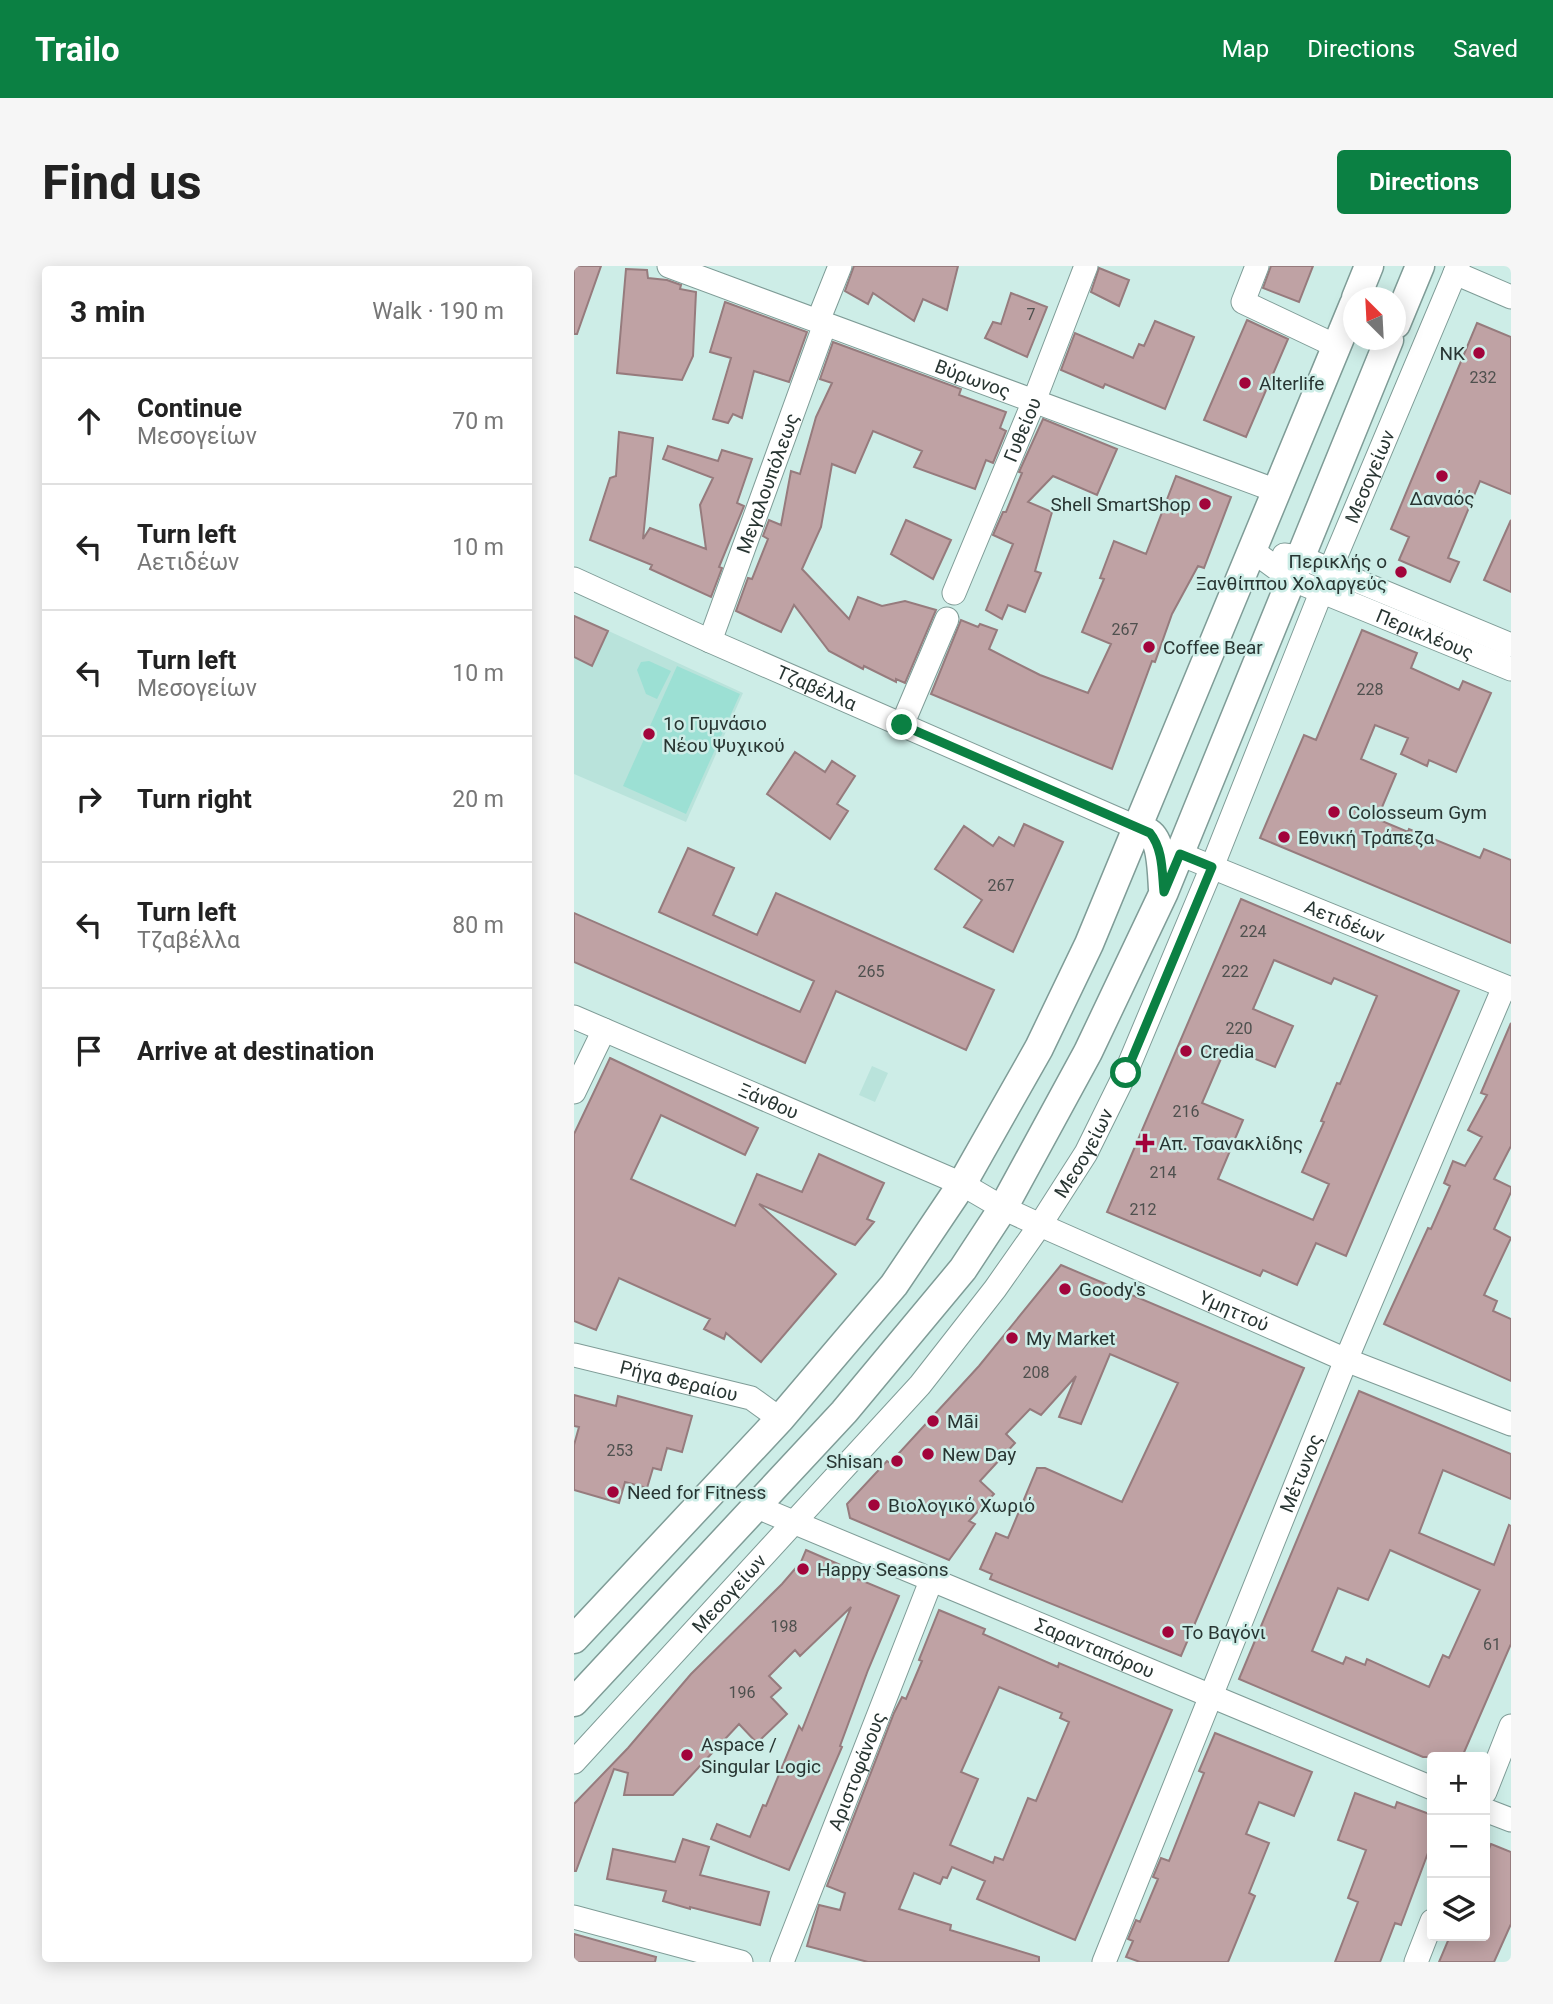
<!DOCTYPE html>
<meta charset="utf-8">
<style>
body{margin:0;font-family:Roboto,sans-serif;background:#f6f6f6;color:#222}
.controls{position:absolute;right:21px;bottom:21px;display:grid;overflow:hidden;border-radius:7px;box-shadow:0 4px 18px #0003}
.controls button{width:63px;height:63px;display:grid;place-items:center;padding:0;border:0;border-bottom:2px solid #e0e0e0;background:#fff;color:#222;font:35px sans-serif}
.compass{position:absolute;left:769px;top:21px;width:63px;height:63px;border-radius:50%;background:#fff;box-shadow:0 4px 18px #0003;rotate:336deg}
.stop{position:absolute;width:21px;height:21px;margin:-16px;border:5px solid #0b8043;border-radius:50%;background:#fff}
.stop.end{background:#0b8043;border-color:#fff;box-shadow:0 2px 7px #0008}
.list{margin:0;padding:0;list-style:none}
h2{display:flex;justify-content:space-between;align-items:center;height:91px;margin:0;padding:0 28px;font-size:30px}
h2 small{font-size:23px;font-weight:400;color:#767676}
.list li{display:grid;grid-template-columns:46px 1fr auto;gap:21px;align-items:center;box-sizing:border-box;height:126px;padding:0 28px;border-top:2px solid #e0e0e0}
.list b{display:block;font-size:26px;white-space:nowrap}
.list p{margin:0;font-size:23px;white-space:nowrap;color:#767676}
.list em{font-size:23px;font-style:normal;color:#767676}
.icon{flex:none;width:38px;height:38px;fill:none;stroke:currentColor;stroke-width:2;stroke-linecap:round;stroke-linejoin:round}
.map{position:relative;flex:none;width:937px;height:1696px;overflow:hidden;border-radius:7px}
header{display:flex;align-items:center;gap:42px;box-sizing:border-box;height:98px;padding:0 35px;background:#0b8043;color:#fff}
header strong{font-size:33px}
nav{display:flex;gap:38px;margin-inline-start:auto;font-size:24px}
.intro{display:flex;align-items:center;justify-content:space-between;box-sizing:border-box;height:168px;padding:0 42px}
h1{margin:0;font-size:49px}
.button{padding:18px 32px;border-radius:7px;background:#0b8043;color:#fff;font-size:24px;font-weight:700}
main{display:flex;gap:42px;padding:0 42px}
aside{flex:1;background:#fff;border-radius:7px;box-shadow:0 4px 18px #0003}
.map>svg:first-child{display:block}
.built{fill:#b9e3db}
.green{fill:#9ce0d4}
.building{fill:#bfa2a4;stroke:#967b7d;stroke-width:2;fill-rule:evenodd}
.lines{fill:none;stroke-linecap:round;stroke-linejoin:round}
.minor-casing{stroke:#7f9c97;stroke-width:25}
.major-casing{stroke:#7f9c97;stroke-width:31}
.minor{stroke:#fff;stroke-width:23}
.major{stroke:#fff;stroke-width:28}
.route{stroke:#0b8043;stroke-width:9}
.poi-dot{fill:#a2043b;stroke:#cdede7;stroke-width:2.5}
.labels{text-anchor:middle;stroke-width:5;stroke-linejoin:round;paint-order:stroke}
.number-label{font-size:16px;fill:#4e504e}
.poi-label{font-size:19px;fill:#283532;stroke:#cdede7;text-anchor:start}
.street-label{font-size:19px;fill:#283532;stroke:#cdede7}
</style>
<header>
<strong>Trailo</strong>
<nav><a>Map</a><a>Directions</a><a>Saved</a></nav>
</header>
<div class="intro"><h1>Find us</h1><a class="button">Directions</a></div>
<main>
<aside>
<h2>3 min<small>Walk · 190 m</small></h2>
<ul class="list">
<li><svg class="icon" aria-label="ahead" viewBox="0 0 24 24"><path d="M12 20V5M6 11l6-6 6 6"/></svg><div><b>Continue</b><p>Μεσογείων</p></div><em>70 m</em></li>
<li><svg class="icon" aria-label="left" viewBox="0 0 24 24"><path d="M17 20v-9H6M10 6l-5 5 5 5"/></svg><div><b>Turn left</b><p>Αετιδέων</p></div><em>10 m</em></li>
<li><svg class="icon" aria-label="left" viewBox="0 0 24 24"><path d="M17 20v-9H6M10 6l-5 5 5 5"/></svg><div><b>Turn left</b><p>Μεσογείων</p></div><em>10 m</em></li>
<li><svg class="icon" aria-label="right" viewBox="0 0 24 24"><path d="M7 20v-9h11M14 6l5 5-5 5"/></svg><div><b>Turn right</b></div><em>20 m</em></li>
<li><svg class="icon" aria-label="left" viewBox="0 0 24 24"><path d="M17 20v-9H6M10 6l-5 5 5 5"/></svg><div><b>Turn left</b><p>Τζαβέλλα</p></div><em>80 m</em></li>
<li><svg class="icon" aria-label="arrive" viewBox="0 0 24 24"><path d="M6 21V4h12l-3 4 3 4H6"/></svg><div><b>Arrive at destination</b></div></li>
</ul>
</aside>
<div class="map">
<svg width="937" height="1696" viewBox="0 0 937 1696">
<rect width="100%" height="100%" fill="#cdede7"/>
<path class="built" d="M0 349 169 427 112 556 0 508Z
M298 800 314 807 301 836 285 829Z"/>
<path class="green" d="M75 395 97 405 83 433 72 428 63 404 67 396Z
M103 400 166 428 112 548 49 520Z"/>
<path class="building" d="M0 0H27L3 68H0Z
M280 0H384L373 44 349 33 340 55 299 27 294 38 271 25Z
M697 0H739L725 36 689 22Z
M525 2 555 14 545 40 517 26Z
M52 3 73 4 74 12 93 14 107 19 106 23 122 26 119 90 108 114 43 107Z
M437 27 473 41 453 91 411 72 419 56 427 58Z
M151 36 233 66 215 116 180 105 168 152 159 148 154 157 139 153 157 92 136 86Z
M673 54 714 73 672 171 630 154Z
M581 55 620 71 591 143 531 118 529 122 487 104 501 67 559 92 565 78 570 80Z
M903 57 937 71V228L906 215 874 292 885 296 876 316 825 294 835 271 817 263Z
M259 76 387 123 385 129 432 146 426 162 432 165 419 197 412 194 401 223 340 201 348 185 299 165 281 207 258 198 247 261 228 303 275 353 284 331 308 340 331 335 362 344 331 417 322 413V416L290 400 289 403 255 385 220 339 207 366 162 345 174 312 178 313 194 273 189 270 195 254 207 259 217 205 226 208 242 151 258 117 246 113Z
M469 153 543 183 523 229 479 210 454 236 478 246 461 305 467 307 451 346 434 339 428 353 412 344 439 278 419 269 429 246H432L448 207 445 206Z
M45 166 79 172 69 273 76 262 132 283 126 239 139 212 89 193 94 180 144 195 148 184 178 193 163 237 170 240 145 301 148 302 137 331 76 303 78 299 16 274 36 212 42 210Z
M602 210 657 231 630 302 624 300 598 348 581 396 578 395 538 503 357 428 387 354 404 361 406 358 423 364 415 383 466 409 514 427 537 378 508 366 530 313 526 312 540 275 572 288Z
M332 254 377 274 359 313 317 288Z
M937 254V326L910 314Z
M0 350 34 365 18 400 0 391Z
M788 364 843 387 837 402 885 424 889 415 917 427 882 506 855 494 853 500 827 488 834 472 801 459 787 493 822 508 803 553 834 566 835 563 906 592 910 583 937 594V677L686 572 730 469 742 474Z
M221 486 251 506 258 495 281 510 263 538 274 545 256 573 193 528Z
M450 558 489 576 439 686 390 661 408 634 361 603 390 560 419 580 425 571 440 580Z
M114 582 160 602 139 649 183 669 202 627 420 724 392 784 262 725 231 797 0 696V647L226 746 240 715 85 646Z
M667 633 885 725 772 990 742 977 723 1019 689 1004 686 1010 533 946ZM700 694 757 718 760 712 803 730 766 818 763 817 747 855 750 856 728 906 755 918 739 954 644 913 669 854 628 837 652 781 701 801 719 760 679 743Z
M937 757V880L920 913 937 921V926L920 963 937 972 910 1029 923 1035 919 1045 937 1053V1115L810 1058 854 962 857 963 876 920 870 917 879 895 891 900 908 871 894 864 913 829 907 827Z
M36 792 184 862 171 889 87 849 57 913 161 960 183 908 228 926 245 888 310 917 293 953 300 956 281 979 185 938 262 1008 187 1096 152 1067 150 1073 130 1063 136 1053 45 1012 22 1064 0 1055V868Z
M487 999 730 1102 607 1390 416 1313 418 1308 406 1303 422 1267 434 1272 463 1202H471L548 1236 604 1117 536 1088 507 1158 485 1151 502 1110 467 1149 456 1143 432 1168 441 1177 406 1215 420 1228 395 1255 401 1258 375 1294 276 1252 273 1238 313 1195 316 1197 405 1100Z
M785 1125 937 1188V1233L869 1204 845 1267 920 1299 935 1259 937 1260V1378L888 1491H849L665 1413ZM816 1284 906 1324 875 1392 869 1389 855 1421 793 1393 791 1399 772 1391 769 1398 738 1385 764 1322 794 1334Z
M0 1129 42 1140 44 1130 118 1150 108 1186 93 1182 87 1204 79 1202 73 1222 51 1216 45 1237 0 1224V1179L5 1161 0 1160Z
M232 1284 269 1300 267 1306 325 1330 294 1404 266 1480 268 1481 215 1604 137 1573 143 1558 176 1571 189 1539 192 1540 225 1460 228 1464 277 1341 226 1390 221 1384 195 1410 207 1422 197 1431 213 1448 183 1477 165 1458 99 1529H50L54 1507 40 1503 2 1605H0V1538L54 1482 117 1408 208 1318 227 1296Z
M365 1344 411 1363 409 1368 484 1401 485 1397 598 1444 501 1674 403 1633 411 1615 378 1601 373 1612 369 1611 366 1618 340 1607 325 1643 377 1659 376 1664 465 1691V1696H294L233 1680 245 1639 266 1644 271 1627 253 1620 320 1447 328 1431 332 1433 348 1395 345 1394ZM425 1421 488 1447 486 1452 495 1456 462 1535 454 1532 429 1594 421 1591 419 1597 376 1579 404 1513 387 1506Z
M641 1467 738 1506 720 1550 685 1536 672 1568 695 1577 675 1627 681 1630 654 1696H566L552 1691 559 1675 554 1673 562 1654 566 1656 584 1613 579 1611 587 1592 595 1595 630 1507 625 1505Z
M781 1527 821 1542 823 1536 858 1549V1576L827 1659 821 1657 806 1696H761L784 1636 774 1632 792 1584 764 1574Z
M109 1573 135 1581 126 1609 195 1626 186 1659 116 1641V1643L89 1635 92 1625 33 1613 39 1583 101 1596Z
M917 1578 937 1586V1658L920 1696H865L876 1670H911V1592Z
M0 1668 82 1691 81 1696H0Z"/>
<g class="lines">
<g class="minor-casing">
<g id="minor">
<path id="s1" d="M95 0 703 225"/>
<path d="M683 0 669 36 762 80"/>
<path d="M881 7 937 31"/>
<path d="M244 55 266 0"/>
<path id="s2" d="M679 285 717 313 937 403"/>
<path d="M710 289 726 291 937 379"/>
<path id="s3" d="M0 313 136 375 564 562"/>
<path id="s4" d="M380 327 460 135 512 0"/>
<path id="s5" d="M136 375 251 58"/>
<path d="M328 459 373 353"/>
<path id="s6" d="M606 588 937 723"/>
<path id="s7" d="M0 751 388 918 429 942 466 959 772 1094 937 1158"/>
<path d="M0 826 30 764"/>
<path id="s8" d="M0 1089 177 1132 206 1153"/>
<path id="s9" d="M183 1241 858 1522"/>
<path id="s10" d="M0 1496 346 1119 421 1023 466 959 512 887 552 806 638 601 756 304 884 0"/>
<path d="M911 1526 937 1460"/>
<path d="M911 1544 937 1554"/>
<path d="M0 1651 167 1696"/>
<path id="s11" d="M208 1696 357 1315"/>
<path id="s12" d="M530 1696 772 1094 930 721"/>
<path d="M842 1696 858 1655"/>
</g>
</g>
<g class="major-casing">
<path id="major" d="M782 32 795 0
M822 58 846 0
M564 562C568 564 572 564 575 567 588 575 588 609 589 623
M0 1373 206 1153 320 1019 388 918 465 782 515 678 780 38
M0 1436 270 1146 389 1003 429 942 514 786 590 626 815 74"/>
</g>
<use href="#minor" class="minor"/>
<use href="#major" class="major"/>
</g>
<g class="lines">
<path class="route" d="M328 459 576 567C589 583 588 606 590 626L606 588 638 601 552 807"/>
</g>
<g class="poi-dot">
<circle cx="905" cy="87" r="7"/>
<circle cx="671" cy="117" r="7"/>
<circle cx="868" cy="210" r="7"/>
<circle cx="631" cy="238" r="7"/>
<circle cx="827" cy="306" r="7"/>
<circle cx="575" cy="381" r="7"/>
<circle cx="75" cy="468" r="7"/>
<circle cx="760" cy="546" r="7"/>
<circle cx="710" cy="571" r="7"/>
<circle cx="612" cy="785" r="7"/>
<path d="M567.5 866.5h7v7h7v7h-7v7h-7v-7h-7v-7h7z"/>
<circle cx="491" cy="1023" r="7"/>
<circle cx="438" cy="1072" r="7"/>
<circle cx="359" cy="1155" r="7"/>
<circle cx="354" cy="1188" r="7"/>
<circle cx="323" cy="1195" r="7"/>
<circle cx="39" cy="1226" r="7"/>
<circle cx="300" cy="1239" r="7"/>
<circle cx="229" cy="1303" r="7"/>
<circle cx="594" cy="1366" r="7"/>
<circle cx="113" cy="1489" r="7"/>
</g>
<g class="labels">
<g class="number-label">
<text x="457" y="54">7</text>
<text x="909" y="117">232</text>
<text x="551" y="369">267</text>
<text x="796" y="429">228</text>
<text x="427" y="625">267</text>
<text x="679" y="671">224</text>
<text x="297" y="711">265</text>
<text x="661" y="711">222</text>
<text x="665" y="768">220</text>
<text x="612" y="851">216</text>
<text x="589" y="912">214</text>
<text x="569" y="949">212</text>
<text x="462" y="1112">208</text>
<text x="46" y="1190">253</text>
<text x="210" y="1366">198</text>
<text x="918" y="1384">61</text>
<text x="168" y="1432">196</text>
</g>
<g class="poi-label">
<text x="891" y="94" text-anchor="end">NK</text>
<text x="685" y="124">Alterlife</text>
<text x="868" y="239" text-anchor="middle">Δαναός</text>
<text x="617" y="245" text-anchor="end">Shell SmartShop</text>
<text x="813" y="302" text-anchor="end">Περικλής ο<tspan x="813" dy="22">Ξανθίππου Χολαργεύς</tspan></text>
<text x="589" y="388">Coffee Bear</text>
<text x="89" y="464">1ο Γυμνάσιο<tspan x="89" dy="22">Νέου Ψυχικού</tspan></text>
<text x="774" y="553">Colosseum Gym</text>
<text x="724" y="578">Εθνική Τράπεζα</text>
<text x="626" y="792">Credia</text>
<text x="585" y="884">Απ. Τσανακλίδης</text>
<text x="505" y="1030">Goody's</text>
<text x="452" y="1079">My Market</text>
<text x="373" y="1162">Māi</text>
<text x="368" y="1195">New Day</text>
<text x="309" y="1202" text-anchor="end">Shisan</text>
<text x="53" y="1233">Need for Fitness</text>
<text x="314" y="1246">Βιολογικό Χωριό</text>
<text x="243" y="1310">Happy Seasons</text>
<text x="608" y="1373">Το Βαγόνι</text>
<text x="127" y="1485">Aspace /<tspan x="127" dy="22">Singular Logic</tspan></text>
</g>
<g class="street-label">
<text dy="7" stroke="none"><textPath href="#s1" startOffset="324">Βύρωνος</textPath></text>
<text dy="7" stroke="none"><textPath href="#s4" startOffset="177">Γυθείου</textPath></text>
<text dy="7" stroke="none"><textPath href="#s10" startOffset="1531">Μεσογείων</textPath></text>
<text dy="7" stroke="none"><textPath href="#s5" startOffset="168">Μεγαλουπόλεως</textPath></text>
<text dy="7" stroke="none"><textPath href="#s2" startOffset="192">Περικλέους</textPath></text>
<text dy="7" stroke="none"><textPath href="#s3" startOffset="266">Τζαβέλλα</textPath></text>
<text dy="7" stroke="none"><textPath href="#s6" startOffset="178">Αετιδέων</textPath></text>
<text dy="7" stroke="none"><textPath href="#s7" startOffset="212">Ξάνθου</textPath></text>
<text dy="7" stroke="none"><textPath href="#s10" startOffset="796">Μεσογείων</textPath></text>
<text dy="7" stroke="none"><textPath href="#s7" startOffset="723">Υμηττού</textPath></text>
<text dy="7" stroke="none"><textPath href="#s8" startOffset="108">Ρήγα Φεραίου</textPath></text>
<text dy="7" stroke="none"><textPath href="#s12" startOffset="527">Μέτωνος</textPath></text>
<text dy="7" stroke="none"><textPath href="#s10" startOffset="229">Μεσογείων</textPath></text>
<text dy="7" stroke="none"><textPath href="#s9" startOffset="366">Σαρανταπόρου</textPath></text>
<text dy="7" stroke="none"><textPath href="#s11" startOffset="205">Αριστοφάνους</textPath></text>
</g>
</g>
</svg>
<div class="controls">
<button>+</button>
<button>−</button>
<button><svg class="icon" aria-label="layers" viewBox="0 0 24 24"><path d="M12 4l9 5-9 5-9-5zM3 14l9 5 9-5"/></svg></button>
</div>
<svg class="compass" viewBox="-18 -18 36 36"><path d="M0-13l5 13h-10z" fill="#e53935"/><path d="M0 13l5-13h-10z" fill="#767676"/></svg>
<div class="stop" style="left:552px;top:807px"></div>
<div class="stop end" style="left:328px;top:459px"></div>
</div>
</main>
